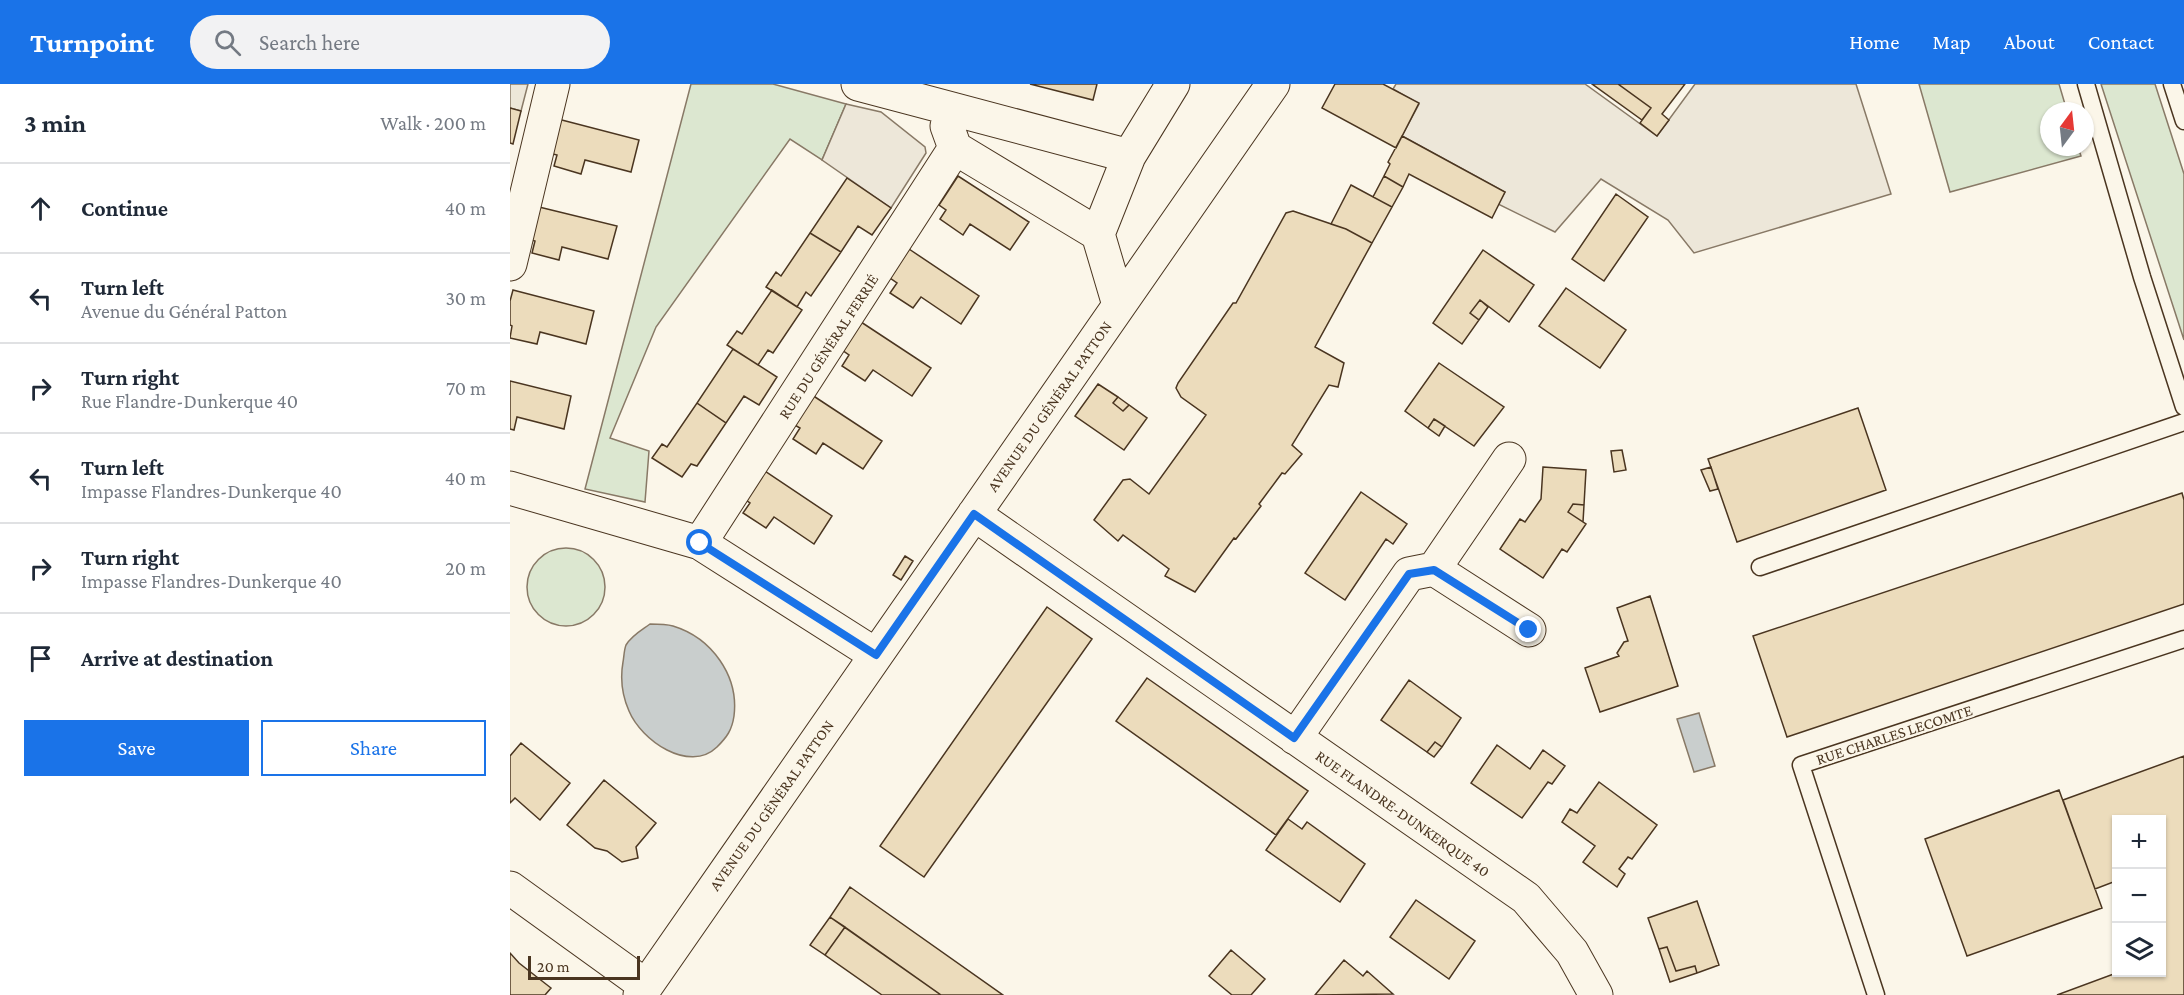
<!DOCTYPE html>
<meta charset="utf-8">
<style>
body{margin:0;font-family:"Crimson Pro",serif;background:#f2f2f3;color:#1f2937}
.controls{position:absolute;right:18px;bottom:18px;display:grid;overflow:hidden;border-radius:0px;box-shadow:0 2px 4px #0004}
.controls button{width:54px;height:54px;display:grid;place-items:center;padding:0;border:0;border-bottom:2px solid #e0e1e3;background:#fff;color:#1f2937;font:30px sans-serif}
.compass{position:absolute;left:1530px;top:18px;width:54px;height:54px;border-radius:50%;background:#fff;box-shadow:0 2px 4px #0004;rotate:15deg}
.scale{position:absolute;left:18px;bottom:15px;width:112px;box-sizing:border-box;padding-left:6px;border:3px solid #4a3520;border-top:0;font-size:16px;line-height:21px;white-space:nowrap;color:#4a3520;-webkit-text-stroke:4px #fbf6e9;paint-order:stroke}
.stop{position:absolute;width:18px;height:18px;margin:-14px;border:4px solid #1a73e8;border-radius:50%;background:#fff}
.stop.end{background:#1a73e8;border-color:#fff;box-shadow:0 2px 6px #0008}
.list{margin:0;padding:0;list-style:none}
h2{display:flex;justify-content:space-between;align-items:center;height:78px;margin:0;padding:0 24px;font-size:26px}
h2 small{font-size:20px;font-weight:400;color:#747a83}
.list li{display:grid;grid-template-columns:39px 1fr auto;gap:18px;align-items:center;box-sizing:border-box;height:90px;padding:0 24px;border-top:2px solid #e0e1e3}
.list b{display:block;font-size:22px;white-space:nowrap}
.list p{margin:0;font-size:20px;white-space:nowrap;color:#747a83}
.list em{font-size:20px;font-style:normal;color:#747a83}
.actions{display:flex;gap:12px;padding:18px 24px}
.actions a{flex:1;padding:14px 0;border:2px solid #1a73e8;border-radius:0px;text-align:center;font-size:21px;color:#1a73e8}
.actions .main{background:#1a73e8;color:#fff}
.icon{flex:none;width:33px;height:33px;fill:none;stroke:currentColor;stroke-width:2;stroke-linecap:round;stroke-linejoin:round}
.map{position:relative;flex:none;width:1674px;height:911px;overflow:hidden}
header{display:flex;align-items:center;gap:36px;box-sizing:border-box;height:84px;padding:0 30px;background:#1a73e8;color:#fff}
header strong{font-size:28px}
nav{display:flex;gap:33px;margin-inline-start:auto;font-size:21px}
.search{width:420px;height:54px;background:#f2f2f3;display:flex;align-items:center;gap:15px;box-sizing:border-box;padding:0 21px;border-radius:33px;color:#747a83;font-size:22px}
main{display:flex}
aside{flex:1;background:#fff}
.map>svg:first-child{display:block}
.green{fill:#dce7d0;stroke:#887966;stroke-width:1.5}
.parking{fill:#ede7d9;stroke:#887966;stroke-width:1.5}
.water{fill:#c9cecd;stroke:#887966;stroke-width:1.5}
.building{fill:#ecdcbc;stroke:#4a3520;stroke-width:1.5}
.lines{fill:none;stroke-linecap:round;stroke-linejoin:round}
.lane-casing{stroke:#4a3520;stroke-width:19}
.street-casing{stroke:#4a3520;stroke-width:35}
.lane{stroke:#fbf6e9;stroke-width:16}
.street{stroke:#fbf6e9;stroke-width:33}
.route{stroke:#1a73e8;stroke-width:8}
.labels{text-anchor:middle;stroke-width:4.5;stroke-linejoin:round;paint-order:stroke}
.street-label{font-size:16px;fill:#4a3520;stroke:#fbf6e9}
</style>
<header>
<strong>Turnpoint</strong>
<div class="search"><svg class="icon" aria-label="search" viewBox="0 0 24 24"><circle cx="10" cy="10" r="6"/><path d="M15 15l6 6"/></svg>Search here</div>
<nav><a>Home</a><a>Map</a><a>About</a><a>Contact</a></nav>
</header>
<main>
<aside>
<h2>3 min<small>Walk · 200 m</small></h2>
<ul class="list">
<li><svg class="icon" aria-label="ahead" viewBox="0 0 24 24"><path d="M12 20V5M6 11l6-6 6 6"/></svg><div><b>Continue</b></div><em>40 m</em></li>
<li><svg class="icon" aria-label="left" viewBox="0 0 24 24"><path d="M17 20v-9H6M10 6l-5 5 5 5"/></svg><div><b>Turn left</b><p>Avenue du Général Patton</p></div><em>30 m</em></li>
<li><svg class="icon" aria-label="right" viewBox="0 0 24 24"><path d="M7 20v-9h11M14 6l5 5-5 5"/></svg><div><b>Turn right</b><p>Rue Flandre-Dunkerque 40</p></div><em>70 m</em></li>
<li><svg class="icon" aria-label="left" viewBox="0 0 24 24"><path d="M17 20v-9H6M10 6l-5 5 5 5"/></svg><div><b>Turn left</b><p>Impasse Flandres-Dunkerque 40</p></div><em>40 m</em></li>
<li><svg class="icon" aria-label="right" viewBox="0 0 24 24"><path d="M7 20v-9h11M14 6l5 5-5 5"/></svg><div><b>Turn right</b><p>Impasse Flandres-Dunkerque 40</p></div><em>20 m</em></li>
<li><svg class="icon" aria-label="arrive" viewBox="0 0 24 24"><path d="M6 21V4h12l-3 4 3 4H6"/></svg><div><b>Arrive at destination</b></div></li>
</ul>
<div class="actions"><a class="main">Save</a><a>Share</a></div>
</aside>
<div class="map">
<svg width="1674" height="911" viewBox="0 0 1674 911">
<rect width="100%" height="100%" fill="#fbf6e9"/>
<path class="green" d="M181 0H263L336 20 312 76 280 55 146 243 100 354 139 367 135 418 75 405Z
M1409 0H1549L1557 27H1539V63H1568L1571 72 1440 108Z
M1591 0H1645L1674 90V256Z
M17 503a39 39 0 1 1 78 0a39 39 0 1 1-78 0Z"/>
<path class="parking" d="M0 0H18L11 27 0 24Z
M886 0H1075L1147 52 1185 0H1346L1381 110 1184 169 1158 136 1091 95 1045 148 988 120 995 108 892 52 909 20 883 5Z
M336 20 371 28 415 63 416 69 381 124 312 76Z"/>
<path class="water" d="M140 540C147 540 156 540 163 542 202 554 229 592 224 632 222 646 217 653 207 663 179 690 131 656 119 627 112 611 110 595 113 578 114 573 114 566 116 561 122 551 132 546 140 540Z
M1189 629 1205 682 1184 688 1167 635Z"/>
<path class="building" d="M520 0H587L583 16Z
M825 0H873L909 19 886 64 812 24Z
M1082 0H1108L1141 24 1132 36Z
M1108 0H1175L1152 30 1159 36 1147 52 1130 39 1141 24Z
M0 24 11 27 3 60 0 59Z
M48 35 129 56 121 88 75 76 71 90 44 82 47 71 39 69Z
M892 52 995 108 982 134 899 90 893 103 874 92 880 80 878 78Z
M448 92 519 138 500 166 460 140 453 151 430 135 436 126 429 121Z
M874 92 893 103 882 123 863 113Z
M337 94 381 124 362 151 348 142 331 168 300 149Z
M841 101 882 123 862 159 836 145 821 140Z
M1106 110 1138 133 1094 197 1062 175Z
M25 122 107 142 98 175 52 163 49 176 22 169 25 157 17 155Z
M783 127 836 145 862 159 805 263 834 279 828 303 819 301 782 361 792 370 775 390 772 389 749 420 751 422 726 455 724 454 685 508 655 492 659 485 613 451 608 457 584 436 613 396 620 395 639 410 696 331 671 313 666 304 668 299 723 219H726L776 129Z
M300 149 331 168 301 212 296 208 287 223 256 203 266 188 271 192Z
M399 165 469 212 451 240 411 213 403 224 380 209 387 199 380 194Z
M973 166 1024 201 999 238 970 216 960 229 969 236 952 260 923 239Z
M1056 204 1116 246 1090 284 1029 242Z
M3 206 84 227 76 260 30 248 27 260 0 254 2 242 0 241V217Z
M262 206 292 226 263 269 258 266 248 281 217 261 227 247 232 250Z
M970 216 978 223 969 236 960 229Z
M351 238 421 284 402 312 363 286 355 297 332 282 339 271 332 266Z
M223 265 267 293 249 321 234 312 216 339 187 319Z
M929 279 994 323 964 362 924 335 918 344 895 327Z
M0 297 61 312 54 345 7 333 4 346 0 345Z
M588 300 608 313 603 319 613 327 619 321 637 334 614 366 565 332Z
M302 311 372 357 353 385 313 359 306 370 283 355 290 344 283 340Z
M608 313 619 321 613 327 603 319Z
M187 319 216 339 187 382 181 380 172 393 142 374 152 360 157 363Z
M1348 324 1376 406 1227 458 1198 375Z
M924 335 935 342 929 352 918 344Z
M1112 366 1116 386 1104 388 1101 367Z
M1033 383 1076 386 1074 421 1063 420 1058 428 1076 440 1057 468 1052 465 1033 494 990 465 1010 435 1015 438 1031 415Z
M1201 383 1208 405 1200 407 1191 386Z
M252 385 322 432 304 460 264 433 256 444 233 429 240 419 233 414Z
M851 408 897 440 883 460 876 455 835 516 795 489Z
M1672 409 1674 416V520L1277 653 1243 552Z
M1063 420 1074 421 1073 438 1058 428Z
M395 472 403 477 391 496 383 491Z
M1140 512 1168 602 1090 628 1075 584 1109 572 1107 569 1114 558 1118 557 1107 524Z
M537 523 582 555 414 793 370 762Z
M637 594 798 707 766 751 606 637Z
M899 596 951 634 932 663 925 658 917 668 871 636Z
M925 658 932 663 924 673 917 668Z
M11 659 60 699 30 736 5 714 0 719V672Z
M987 661 1020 685 1033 666 1055 682 1042 700 1038 698 1012 734 961 699Z
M1674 672V911H1547L1609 888H1652V873L1655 872 1652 864V736H1606V797L1585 805 1553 716Z
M94 696 146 739 126 763 128 774 112 778 97 767 85 764 57 741Z
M1089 698 1147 741 1122 775 1118 773 1109 785 1115 790 1107 803 1073 778 1085 762 1052 738 1060 725 1067 729Z
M1549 706 1592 824 1457 872 1415 755Z
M778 735 792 745 797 738 855 780 830 818 756 766Z
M340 803 493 911H431L320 833Z
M906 816 965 857 939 895 880 853Z
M1187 817 1209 881 1187 889 1185 882 1166 887 1157 863 1149 865 1138 834Z
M320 833 335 843 315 871 300 861Z
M335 843 431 911H372L315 871Z
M1157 863 1166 887 1185 882 1187 889 1160 898 1149 865Z
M721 866 755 895 741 911H722L699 892Z
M0 869 9 879 41 904 35 911H0Z
M834 876 853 892 857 887 883 910 805 911Z"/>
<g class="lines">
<g class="lane-casing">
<path id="lane" d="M1576 0 1632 193 1674 323
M1662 0 1674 37
M1250 483 1674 338
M1366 911 1291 681 1674 555"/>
</g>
<g class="street-casing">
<path id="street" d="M348 0 619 72
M437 42 445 64 588 150
M0 180 43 0
M609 221 588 150 619 72 663 0
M0 404 190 459 366 571
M464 430 1016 814 1062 868 1086 911
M190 459 445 64
M924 485 999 375
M785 654 899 490 924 485 1019 546
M0 804 136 902
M130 911 763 0"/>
</g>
<use href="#lane" class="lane"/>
<use href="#street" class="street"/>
</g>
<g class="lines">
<path class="route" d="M190 459 366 571 464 430 784 654 899 490 924 486 1019 546"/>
</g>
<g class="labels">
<g class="street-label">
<text transform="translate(318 262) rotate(-57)" y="6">RUE DU GÉNÉRAL FERRIÉ</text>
<text transform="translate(539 322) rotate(-55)" y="6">AVENUE DU GÉNÉRAL PATTON</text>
<text transform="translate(1384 650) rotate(-18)" y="6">RUE CHARLES LECOMTE</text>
<text transform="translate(261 721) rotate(-55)" y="6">AVENUE DU GÉNÉRAL PATTON</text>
<text transform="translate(893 729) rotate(35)" y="6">RUE FLANDRE-DUNKERQUE 40</text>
</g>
</g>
</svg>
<div class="controls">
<button>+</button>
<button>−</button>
<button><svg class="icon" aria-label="layers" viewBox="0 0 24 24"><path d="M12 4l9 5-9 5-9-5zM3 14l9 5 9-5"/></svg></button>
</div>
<svg class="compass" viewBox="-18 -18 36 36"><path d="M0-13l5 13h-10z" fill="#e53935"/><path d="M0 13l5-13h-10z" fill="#747a83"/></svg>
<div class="scale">20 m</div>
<div class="stop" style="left:190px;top:459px"></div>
<div class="stop end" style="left:1019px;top:546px"></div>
</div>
</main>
